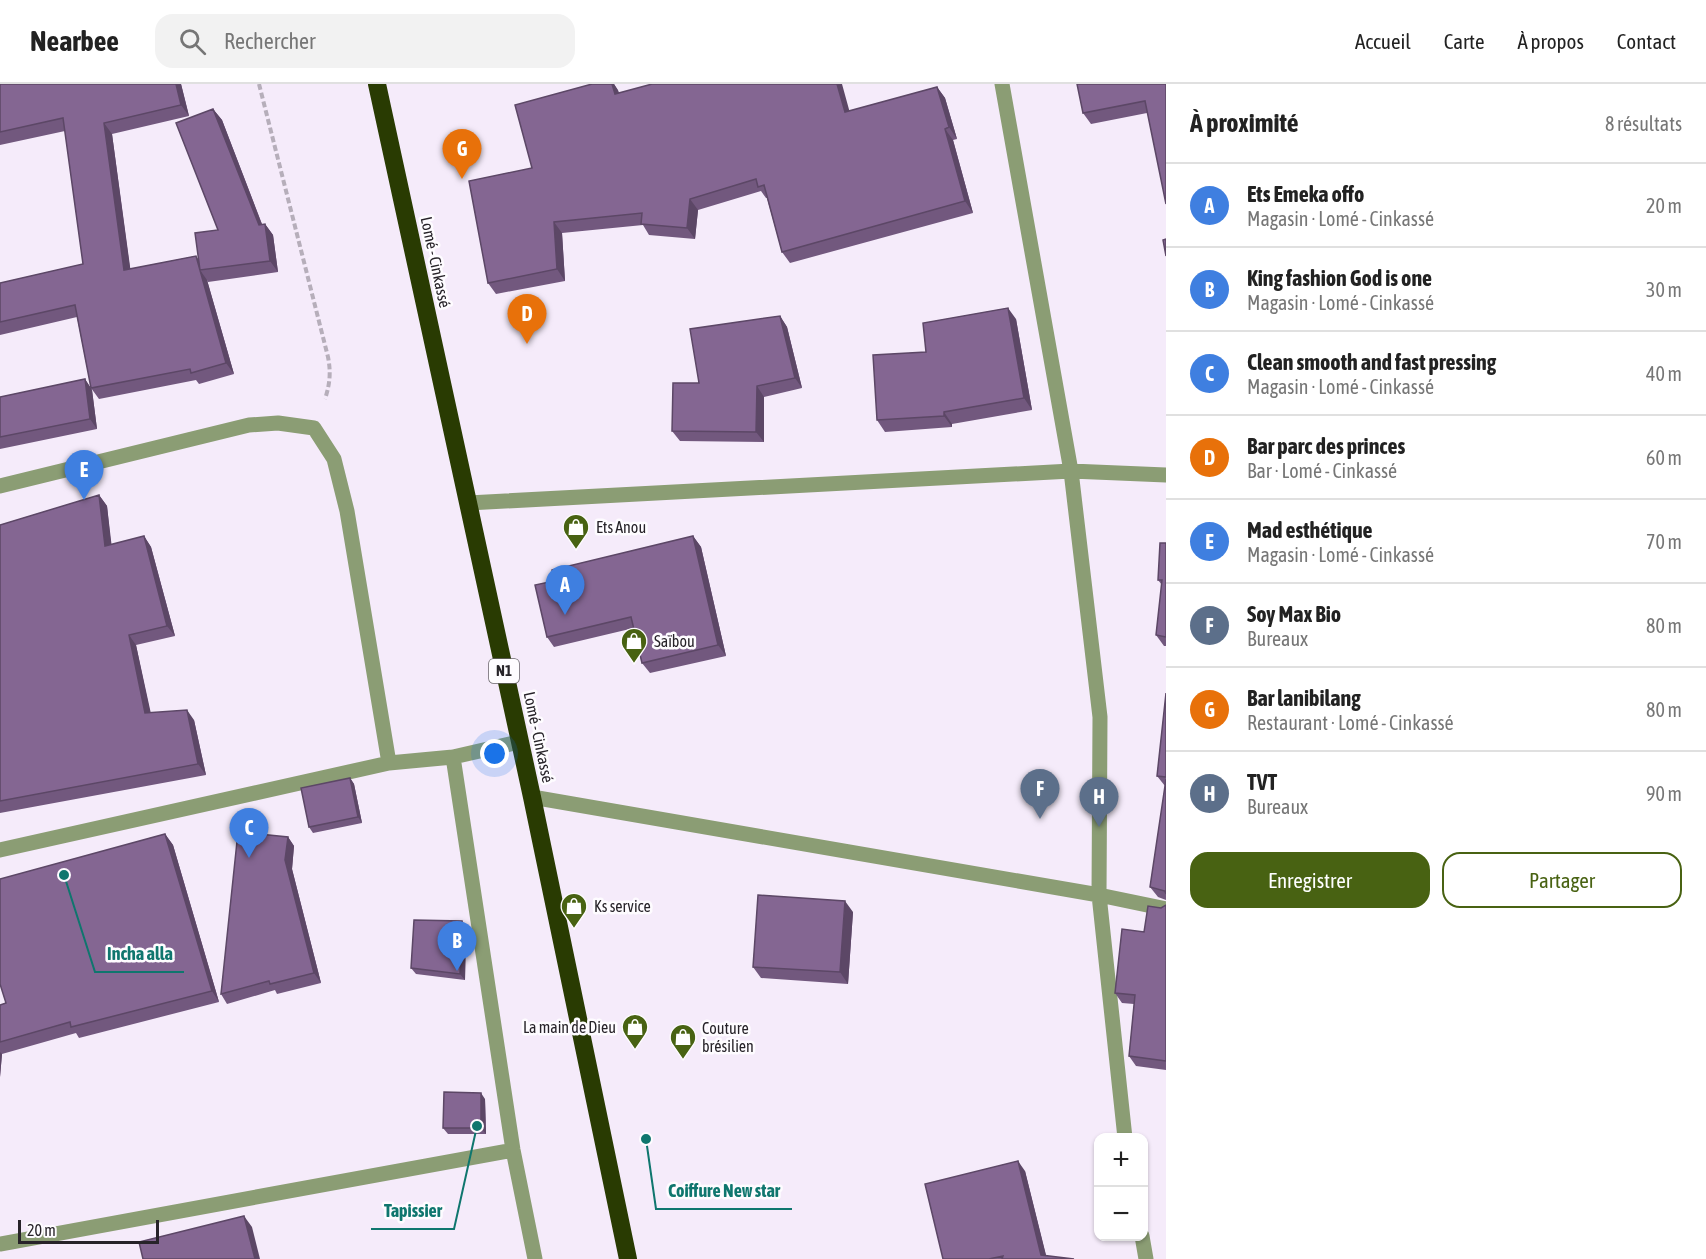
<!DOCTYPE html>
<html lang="fr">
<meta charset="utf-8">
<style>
body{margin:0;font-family:"Asap Condensed",sans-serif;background:#f2f2f2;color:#222}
.controls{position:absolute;right:18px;bottom:18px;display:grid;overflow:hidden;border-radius:12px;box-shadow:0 2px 4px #0004}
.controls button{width:54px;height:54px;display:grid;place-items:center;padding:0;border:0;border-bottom:2px solid #e0e0e0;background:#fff;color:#222;font:30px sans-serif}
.scale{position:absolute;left:18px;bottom:15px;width:141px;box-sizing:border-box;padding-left:6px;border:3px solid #272329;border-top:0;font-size:16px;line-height:21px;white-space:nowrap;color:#272329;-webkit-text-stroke:4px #fefcff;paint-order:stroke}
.you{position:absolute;left:495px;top:670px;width:21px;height:21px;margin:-15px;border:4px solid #fff;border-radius:50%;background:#1a73e8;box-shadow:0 0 0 9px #1a73e833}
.badge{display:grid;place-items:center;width:39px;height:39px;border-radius:50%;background:#486212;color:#fff;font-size:20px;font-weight:700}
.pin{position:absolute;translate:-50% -50px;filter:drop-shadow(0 2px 3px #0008)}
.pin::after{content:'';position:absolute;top:32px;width:21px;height:18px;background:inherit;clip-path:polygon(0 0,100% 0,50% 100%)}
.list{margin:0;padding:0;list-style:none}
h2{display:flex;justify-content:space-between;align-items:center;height:78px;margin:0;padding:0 24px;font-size:26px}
h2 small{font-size:20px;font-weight:400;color:#767676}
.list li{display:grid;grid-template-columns:39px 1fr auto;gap:18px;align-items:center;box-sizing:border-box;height:84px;padding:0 24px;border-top:2px solid #e0e0e0}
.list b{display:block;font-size:22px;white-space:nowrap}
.list p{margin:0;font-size:20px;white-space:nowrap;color:#767676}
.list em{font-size:20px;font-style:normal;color:#767676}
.actions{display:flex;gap:12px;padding:18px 24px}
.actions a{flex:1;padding:14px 0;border:2px solid #486212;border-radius:18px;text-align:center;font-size:21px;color:#486212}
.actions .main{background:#486212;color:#fff}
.icon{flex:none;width:33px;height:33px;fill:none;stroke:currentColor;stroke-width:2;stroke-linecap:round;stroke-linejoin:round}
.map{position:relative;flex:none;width:1166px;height:1175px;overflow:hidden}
header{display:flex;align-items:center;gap:36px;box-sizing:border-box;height:84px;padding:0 30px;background:#fff;border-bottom:2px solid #e0e0e0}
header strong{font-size:28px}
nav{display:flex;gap:33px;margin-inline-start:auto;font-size:21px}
.search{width:420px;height:54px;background:#f2f2f2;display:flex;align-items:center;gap:15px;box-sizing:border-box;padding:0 21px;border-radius:18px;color:#767676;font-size:22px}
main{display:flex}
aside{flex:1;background:#fff}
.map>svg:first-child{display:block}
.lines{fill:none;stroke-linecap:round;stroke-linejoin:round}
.path{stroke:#b6aeba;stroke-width:4;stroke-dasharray:6 3;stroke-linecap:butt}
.street{stroke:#8b9d74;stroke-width:15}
.highway{stroke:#293b02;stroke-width:18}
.wall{fill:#72587e}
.shaded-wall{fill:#5c4766}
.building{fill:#846692;stroke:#5c4766;stroke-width:1.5}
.labels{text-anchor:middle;stroke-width:5;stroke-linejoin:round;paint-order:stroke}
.shield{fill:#fefcff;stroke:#686469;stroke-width:1.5}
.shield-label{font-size:15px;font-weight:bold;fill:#272329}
.street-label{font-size:16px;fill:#272329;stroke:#fefcff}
.poi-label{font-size:16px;fill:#272329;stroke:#fefcff;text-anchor:start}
.leader{fill:none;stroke:#0f766e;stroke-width:2}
.callout-dot{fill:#0f766e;stroke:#fefcff;stroke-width:2}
.callout-label{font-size:18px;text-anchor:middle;font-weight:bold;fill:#0f766e;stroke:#fefcff;stroke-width:5;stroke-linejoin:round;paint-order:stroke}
</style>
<header>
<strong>Nearbee</strong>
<div class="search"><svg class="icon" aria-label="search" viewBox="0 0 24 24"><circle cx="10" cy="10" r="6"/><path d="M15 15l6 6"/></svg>Rechercher</div>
<nav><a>Accueil</a><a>Carte</a><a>À propos</a><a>Contact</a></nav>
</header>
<main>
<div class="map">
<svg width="1166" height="1175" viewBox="0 0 1166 1175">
<rect width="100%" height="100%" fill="#f5ebfa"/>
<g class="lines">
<path class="path" d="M259 0 328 273C331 288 330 300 325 315"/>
<path class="street" d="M1002 0 1071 387 1100 633 1099 811 1125 1054
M0 402 249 341 278 339 314 344 334 375 347 427 389 679
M468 419 1071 387 1166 391
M453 673 513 1066 535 1175
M532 713 1099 811 1166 825
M0 766 389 679 453 673 519 658
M1142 1152 1146 1175
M0 1160 513 1066"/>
<path class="highway" d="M377 0 532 713 628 1175"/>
</g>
<path class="wall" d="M0 0H181L189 32 112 50 130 185 196 172 199 177 218 146 213 25 222 36 262 140H265L273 151 278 188 208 198 207 196 234 290 199 300 196 296 99 315 91 304 77 233 0 251V199L83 180 65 47 0 61Z
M592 0H614L619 9 849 27 937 3 945 14 957 55 953 56 973 129 790 179 782 168 767 114H766L761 107 698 126 695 155 649 151 643 141 562 149 565 197 496 210 488 199 532 84Z
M1166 0 1147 29 1091 40 1083 29Z
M780 232 787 243 802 304 764 313V358L680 357 672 347 699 299Z
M1016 235 1032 326 952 340V343L885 348 877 336 926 268Z
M85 295 92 306 97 345 0 365V313Z
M99 411 107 422 111 461 144 452 151 463 175 552 136 561 150 628 194 636 206 691 0 729V441Z
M693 452 701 463 726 572 650 589 642 579 634 544 554 563 547 553 554 497Z
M1166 459V562H1164L1156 551 1162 501 1158 496Z
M1166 609V816L1158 813 1150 803 1165 702 1157 692Z
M350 694 354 700 362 739 313 749 309 743Z
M165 750 173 761 219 918 79 954 76 949 2 970 0 993V921L6 919Z
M288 753 294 762 292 785 321 899 277 910 275 906 227 920 221 910Z
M1166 821V986L1136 982 1129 972 1134 920 1122 919 1115 909 1144 848 1161 824Z
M853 828 848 900 761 894 753 883Z
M462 837 466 843 465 896 416 890 411 884Z
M485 1015 486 1050H448L443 1044Z
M1025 1087 1046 1172 1074 1175H943Z"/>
<path class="shaded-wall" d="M176 0H181L189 32 181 21Z
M612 0H614L618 6 623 21 615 10Z
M837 0H842L853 40 845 28Z
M937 3 945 14 957 55 949 43Z
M213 25 222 36 266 151 265 140 273 151 278 188 270 177 259 141Z
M104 39 112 50 132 197 124 186Z
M945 45 953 56 973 129 965 117Z
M690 115 698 126 695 155 687 144Z
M554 138 562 149 565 197 557 185Z
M196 172 203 184 200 186 207 196 234 290 226 279Z
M1008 224 1016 235 1032 326 1024 314Z
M780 232 787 243 802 304 795 294Z
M85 295 92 306 97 345 90 335Z
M757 302 764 313V358L756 348Z
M944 328 952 340V343L944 332Z
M99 411 107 422 113 473 105 462Z
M144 452 151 463 175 552 167 542Z
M693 452 701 463 726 572 718 561Z
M129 551 136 561 153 639 145 629Z
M187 626 194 636 206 691 198 680Z
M350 694 354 700 362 739 358 733Z
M165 750 173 761 219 918 212 907Z
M288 753 294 762 292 785 321 899 314 889 285 776Z
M845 817 853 828 848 900 840 888Z
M462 837 466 843 465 896 460 890Z
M0 968 2 970 0 993Z
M481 1009 485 1015 486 1050 481 1044Z
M1018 1077 1025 1087 1047 1175 1041 1171Z
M244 1132 252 1143 260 1175H255Z"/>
<path class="building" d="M0 0H176L181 21 104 39 124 186 196 172 226 279 191 289 190 285 91 304 75 221 0 238V199L83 180 63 34 0 48Z
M592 0H612L615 10 652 0H837L845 28 937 3 949 43 945 45 965 117 782 168 764 101 758 103 756 95 690 115 687 144 641 140 642 129 554 138 557 185 488 199 469 97 532 84 515 21Z
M1077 0H1166V120L1145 17 1083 29Z
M213 25 259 141 265 140 270 177 200 186 195 149 218 146 176 39Z
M1166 155V172L1163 156Z
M1008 224 1024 314 944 328V332L877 336 873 271 926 268 923 239Z
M780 232 795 294 757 302 756 348 672 347 673 299H699L690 245Z
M85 295 90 335 0 353V313Z
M99 411 105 462 144 452 167 542 129 551 145 629 187 626 198 680 0 717V441Z
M693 452 718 561 642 579 631 533 547 553 535 501 554 497 552 486Z
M1160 459H1166V553L1156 551 1162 496H1158Z
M1166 609V693L1157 692Z
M350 694 358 733 309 743 301 704Z
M1166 695V810L1165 807 1150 803Z
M238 748 288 753 285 776 314 889 270 900 269 897 221 910Z
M165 750 212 907 71 943 70 938 0 958V921L6 919 0 900V795Z
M758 811 845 817 840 888 753 883Z
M1166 821V977L1129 972 1135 911 1115 909 1122 845 1144 848 1148 822 1161 824Z
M414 836 462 837 460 890 411 884Z
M444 1008 481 1009V1044H443Z
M1018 1077 1041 1171 1074 1175H1002L1003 1172 989 1175H943L925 1100Z
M244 1132 255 1175H143L139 1158Z"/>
<defs>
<g id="shop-pin" transform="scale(1.35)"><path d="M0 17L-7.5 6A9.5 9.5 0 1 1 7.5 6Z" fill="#486212" stroke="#fefcff"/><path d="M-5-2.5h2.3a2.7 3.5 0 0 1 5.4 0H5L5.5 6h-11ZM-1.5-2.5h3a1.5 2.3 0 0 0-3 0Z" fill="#fff"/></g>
</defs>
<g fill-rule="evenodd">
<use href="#shop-pin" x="576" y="443"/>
<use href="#shop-pin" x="634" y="557"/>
<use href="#shop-pin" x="574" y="822"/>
<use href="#shop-pin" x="635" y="943"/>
<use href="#shop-pin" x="683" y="953"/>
</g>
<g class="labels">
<rect class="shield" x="489" y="575" width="30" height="24" rx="4.5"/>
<g class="shield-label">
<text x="504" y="592">N1</text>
</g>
<g class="street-label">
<text transform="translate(436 178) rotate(78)" y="6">Lomé - Cinkassé</text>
<text transform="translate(539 653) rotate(78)" y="6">Lomé - Cinkassé</text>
</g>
<g class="poi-label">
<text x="596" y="449">Ets Anou</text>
<text x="654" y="563">Saïbou</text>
<text x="594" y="828">Ks service</text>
<text x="616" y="949" text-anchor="end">La main de Dieu</text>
<text x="702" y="950">Couture<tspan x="702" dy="18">brésilien</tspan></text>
</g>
</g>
<path class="leader" d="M64 791L95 888H184M646 1055L656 1125H792M477 1042L454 1145H371"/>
<g class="callout-dot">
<circle cx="64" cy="791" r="6"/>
<circle cx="646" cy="1055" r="6"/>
<circle cx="477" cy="1042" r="6"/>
</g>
<g class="callout-label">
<text x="140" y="876">Incha alla</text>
<text x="724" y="1113">Coiffure New star</text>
<text x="413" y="1133">Tapissier</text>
</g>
</svg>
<div class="controls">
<button>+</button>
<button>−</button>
</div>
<div class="scale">20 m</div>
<div class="you"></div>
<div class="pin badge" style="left:565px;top:531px;background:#3f7fe0">A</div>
<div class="pin badge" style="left:457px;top:887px;background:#3f7fe0">B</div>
<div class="pin badge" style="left:249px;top:774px;background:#3f7fe0">C</div>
<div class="pin badge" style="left:527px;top:260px;background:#e8710a">D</div>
<div class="pin badge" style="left:84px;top:416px;background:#3f7fe0">E</div>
<div class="pin badge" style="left:1040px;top:735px;background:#5c6f8a">F</div>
<div class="pin badge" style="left:462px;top:95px;background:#e8710a">G</div>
<div class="pin badge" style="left:1099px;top:743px;background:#5c6f8a">H</div>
</div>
<aside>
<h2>À proximité<small>8 résultats</small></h2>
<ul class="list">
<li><span class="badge" style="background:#3f7fe0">A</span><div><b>Ets Emeka offo</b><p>Magasin · Lomé - Cinkassé</p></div><em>20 m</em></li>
<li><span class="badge" style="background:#3f7fe0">B</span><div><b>King fashion God is one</b><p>Magasin · Lomé - Cinkassé</p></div><em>30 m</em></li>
<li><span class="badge" style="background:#3f7fe0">C</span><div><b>Clean smooth and fast pressing</b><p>Magasin · Lomé - Cinkassé</p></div><em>40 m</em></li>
<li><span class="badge" style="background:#e8710a">D</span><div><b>Bar parc des princes</b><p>Bar · Lomé - Cinkassé</p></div><em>60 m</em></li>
<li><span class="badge" style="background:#3f7fe0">E</span><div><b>Mad esthétique</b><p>Magasin · Lomé - Cinkassé</p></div><em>70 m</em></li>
<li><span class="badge" style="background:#5c6f8a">F</span><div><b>Soy Max Bio</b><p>Bureaux</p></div><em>80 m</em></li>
<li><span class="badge" style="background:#e8710a">G</span><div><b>Bar lanibilang</b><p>Restaurant · Lomé - Cinkassé</p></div><em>80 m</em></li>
<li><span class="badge" style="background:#5c6f8a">H</span><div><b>TVT</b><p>Bureaux</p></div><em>90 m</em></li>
</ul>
<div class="actions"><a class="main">Enregistrer</a><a>Partager</a></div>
</aside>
</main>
